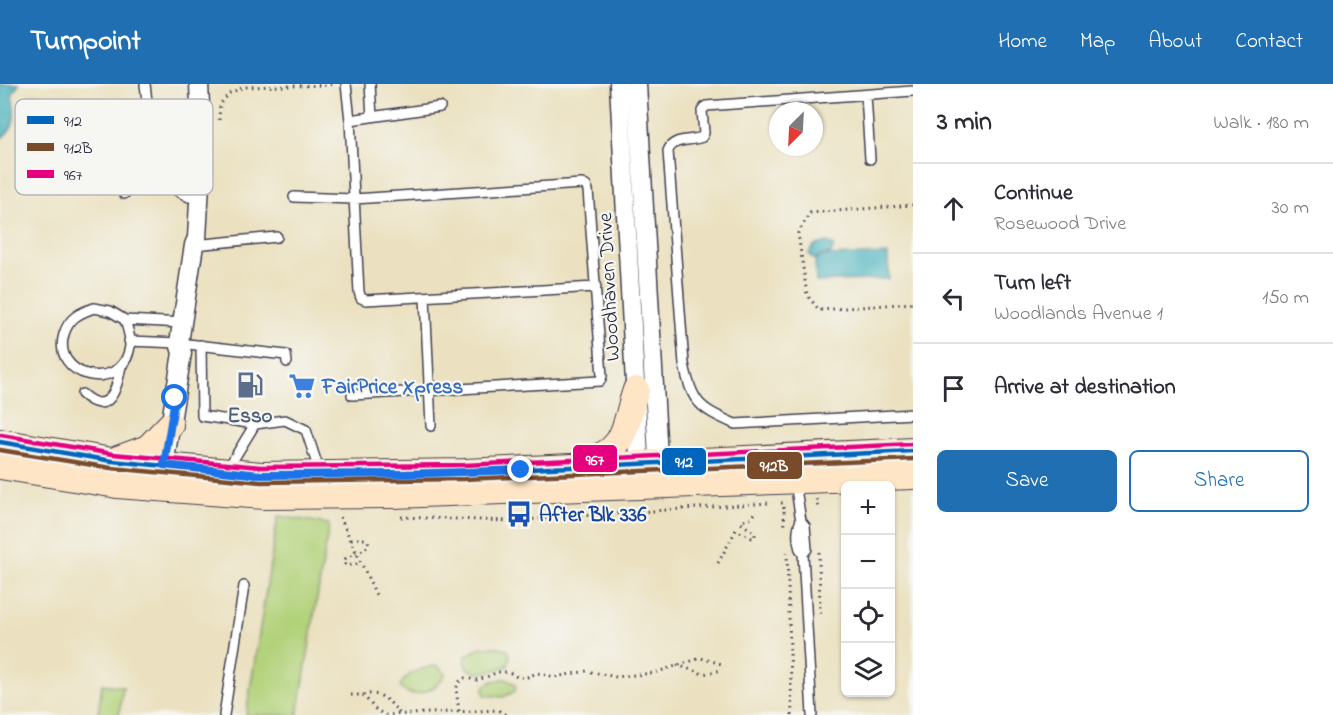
<!DOCTYPE html>
<meta charset="utf-8">
<style>
body{margin:0;font-family:"Indie Flower",sans-serif;background:#f2f2f3;color:#2b2b33}
.controls{position:absolute;right:18px;bottom:18px;display:grid;overflow:hidden;border-radius:9px;box-shadow:0 2px 4px #0004}
.controls button{width:54px;height:54px;display:grid;place-items:center;padding:0;border:0;border-bottom:2px solid #e1e1e2;background:#fff;color:#2b2b33;font:30px sans-serif}
.compass{position:absolute;left:769px;top:18px;width:54px;height:54px;border-radius:50%;background:#fff;box-shadow:0 2px 4px #0004;rotate:204deg}
.stop{position:absolute;width:18px;height:18px;margin:-14px;border:4px solid #1a73e8;border-radius:50%;background:#fff}
.stop.end{background:#1a73e8;border-color:#fff;box-shadow:0 2px 6px #0008}
.list{margin:0;padding:0;list-style:none}
h2{display:flex;justify-content:space-between;align-items:center;height:78px;margin:0;padding:0 24px;font-size:26px}
h2 small{font-size:20px;font-weight:400;color:#7c7c81}
.list li{display:grid;grid-template-columns:39px 1fr auto;gap:18px;align-items:center;box-sizing:border-box;height:90px;padding:0 24px;border-top:2px solid #e1e1e2}
.list b{display:block;font-size:22px;white-space:nowrap}
.list p{margin:0;font-size:20px;white-space:nowrap;color:#7c7c81}
.list em{font-size:20px;font-style:normal;color:#7c7c81}
.actions{display:flex;gap:12px;padding:18px 24px}
.actions a{flex:1;padding:14px 0;border:2px solid #1f6fb2;border-radius:9px;text-align:center;font-size:21px;color:#1f6fb2}
.actions .main{background:#1f6fb2;color:#fff}
.icon{flex:none;width:33px;height:33px;fill:none;stroke:currentColor;stroke-width:2;stroke-linecap:round;stroke-linejoin:round}
.map{position:relative;flex:none;width:913px;height:631px;overflow:hidden}
header{display:flex;align-items:center;gap:36px;box-sizing:border-box;height:84px;padding:0 30px;background:#1f6fb2;color:#fff}
header strong{font-size:28px}
nav{display:flex;gap:33px;margin-inline-start:auto;font-size:21px}
main{display:flex}
aside{flex:1;background:#fff}
.map>svg:first-child{display:block}
.green{fill:#b2d27a;stroke:#6a7a5a;stroke-width:1.5}
.water{fill:#3fafb9;stroke:#30687a;stroke-width:1.5}
.lines{fill:none;stroke-linecap:round;stroke-linejoin:round}
.service-casing{stroke:#403f4f;stroke-width:12}
.minor-casing{stroke:#403f4f;stroke-width:21}
.secondary-casing{stroke:#403f4f;stroke-width:28}
.path{stroke:#403f4f;stroke-width:3;stroke-dasharray:1.5 4.5;stroke-linecap:butt}
.service{stroke:#fff;stroke-width:9}
.minor{stroke:#fff;stroke-width:18}
.secondary{stroke:#fee5c5;stroke-width:26}
.bus-1-casing{stroke:#f6f6f2;stroke-width:9}
.bus-2-casing{stroke:#f6f6f2;stroke-width:9}
.bus-3-casing{stroke:#f6f6f2;stroke-width:9}
.bus-1{stroke:#0065bd;stroke-width:4.5}
.bus-2{stroke:#7a4b2a;stroke-width:4.5}
.bus-3{stroke:#e5007d;stroke-width:4.5}
.route{stroke:#1a73e8;stroke-width:8}
.labels{text-anchor:middle;stroke-width:4.5;stroke-linejoin:round;paint-order:stroke}
.street-label{font-size:21px;fill:#22223b;stroke:#f6f6f2}
.shop-label{font-size:21px;font-weight:bold;fill:#366cbe;stroke:#f6f6f2;text-anchor:start}
.service-label{font-size:21px;font-weight:bold;fill:#4e5e75;stroke:#f6f6f2}
.transit-label{font-size:21px;font-weight:bold;fill:#164399;stroke:#f6f6f2;text-anchor:start}
.key{fill:#f6f6f2;stroke:#b6b6bb;stroke-width:1.5}
.key-label{font-size:16px;fill:#22223b}
.line-badge{stroke:#f6f6f2;stroke-width:2}
.badge-label{font-size:16px;text-anchor:middle;font-weight:bold;fill:#fff}
</style>
<header>
<strong>Turnpoint</strong>
<nav><a>Home</a><a>Map</a><a>About</a><a>Contact</a></nav>
</header>
<main>
<div class="map">
<svg width="913" height="631" viewBox="0 0 913 631">
<rect width="100%" height="100%" fill="#f6f6f2"/>
<filter id="ink" filterUnits="userSpaceOnUse"><feTurbulence type="fractalNoise" baseFrequency=".0167" numOctaves="2"/><feDisplacementMap in="SourceGraphic" scale="12" xChannelSelector="R" yChannelSelector="G"/><feConvolveMatrix kernelMatrix="1 2 1 2 8 2 1 2 1" color-interpolation-filters="sRGB"/></filter>
<filter id="wash" filterUnits="userSpaceOnUse"><feTurbulence type="fractalNoise" baseFrequency=".008" numOctaves="4" result="noise"/><feDisplacementMap in="SourceGraphic" scale="24" xChannelSelector="R" yChannelSelector="G"/><feGaussianBlur stdDeviation="1.35" result="paint"/><feColorMatrix in="noise" values="0 0 0 0 0 0 0 0 0 0 0 0 0 0 0 0 0 1.4 0 .05"/><feComposite in="paint" operator="in"/></filter>
<g filter="url(#wash)">
<rect width="100%" height="100%" fill="#ebe1c0"/>
<path class="green" d="M278 432 329 440 298 631H246Z
M481 563H499L508 566 510 572 508 582C494 586 470 597 464 577L467 571Z
M432 582H438L445 590C441 601 424 611 411 610 410 610 403 606 402 606L400 602C406 589 419 586 432 582Z
M505 595 514 599 516 603 514 608 503 613 485 611 483 606C487 597 495 596 505 595Z
M102 600 123 603 119 631H98Z"/>
<path class="water" d="M0 0H19L12 11C16 29 17 44 0 55Z
M36 10 53 14 73 25 72 33 61 40 27 24 29 14Z
M827 158 834 162 831 170 821 171 814 175 811 174 809 169 814 162Z
M888 170 889 195 816 198 815 176 823 172Z"/>
</g>
<g filter="url(#ink)">
<g class="lines">
<g class="service-casing">
<path id="service" d="M346 0 350 36 359 208 361 214 366 216 596 203
M370 0 372 33
M913 7 706 22 702 27 704 49 702 53C690 58 673 53 668 67L684 280C692 319 699 324 735 340L913 330
M866 11 870 75
M350 36 440 23
M153 70C167 82 184 88 202 92
M144 89 189 113 199 112
M124 110 144 89 153 70 145 0
M294 113 354 115 582 100 586 102 588 106 602 292 600 297 352 311
M194 161 277 153
M425 213 431 342
M94 224 110 227 125 236C128 246 132 257 129 267 119 309 51 293 64 250 69 234 79 229 94 224Z
M125 236 183 239
M129 257 179 259 286 271 287 278
M201 261 202 332 255 340
M82 310C109 334 117 305 121 282
M227 386 255 340 285 336 306 346 317 380 323 387
M795 398 801 437 805 442 807 465 803 470
M801 437C796 445 797 463 803 470L812 631
M224 631 244 502"/>
</g>
<g class="minor-casing">
<path id="minor" d="M619 0 640 392
M637 0 659 391
M164 394V381L182 269 179 259 194 161 197 154 202 65 199 0"/>
</g>
<g class="secondary-casing">
<path id="secondary" d="M0 358 112 377 261 391 464 388 913 367
M118 375 148 364 170 341
M585 377C628 368 624 340 636 306
M0 382 117 401 264 412 393 411 913 392"/>
</g>
<path class="path" d="M219 36 220 20 230 9 244 3 335 1
M913 121 810 129 798 149 807 211 819 226 913 219
M817 415 818 426
M781 419H783L784 424
M784 427 785 444
M340 433 376 511
M401 433 508 437 769 419
M351 455H365L368 457 369 460 366 464 345 475V480L348 482 361 479
M787 468 792 631
M819 468 820 533
M718 479 736 446 752 454 755 453V449L741 439 744 436 752 434 757 426
M677 581 703 590 722 586
M351 611H363L376 626 386 631 498 626 506 631
M363 611C381 606 390 618 400 630
M459 627 456 605 459 598 465 594 476 596 484 594 498 588H509L517 593H527L537 589 555 593 587 587 616 593 654 589 701 574 725 581"/>
<use href="#service" class="service"/>
<use href="#minor" class="minor"/>
<use href="#secondary" class="secondary"/>
<g class="bus-1-casing">
<path id="bus-1" d="M0 358 112 377 261 391 464 388 913 367"/>
</g>
<g class="bus-2-casing">
<path id="bus-2" d="M0 366 111 384 261 398 464 395 913 375"/>
</g>
<g class="bus-3-casing">
<path id="bus-3" d="M1 351 113 370 261 383 464 381 913 360"/>
</g>
<use href="#bus-1" class="bus-1"/>
<use href="#bus-2" class="bus-2"/>
<use href="#bus-3" class="bus-3"/>
</g>
</g>
<g class="lines" filter="url(#ink)">
<path class="route" d="M175 314 164 381 261 391 405 390 521 386"/>
</g>
<defs>
<g id="fuel-bare" transform="scale(2.07)"><path d="M-5.5-6h7V0h2V4h1.3V-2.5L3-4.5l.8-.8L6-3V5H2.5V1h-1V6h-7ZM-4.2-4.7v3.2H.2V-4.7Z" fill="#5c6f8a" stroke="#f6f6f2" stroke-width="2.5" paint-order="stroke"/></g>
<g id="supermarket-bare" transform="scale(2.07)"><path d="M-6-5.5h2.5l.6 2H6L4.5 2H-2.5L-4.4-4H-6ZM-1.5 3.2a1.3 1.3 0 1 0 .1 0ZM3 3.2a1.3 1.3 0 1 0 .1 0Z" fill="#3f7fe0" stroke="#f6f6f2" stroke-width="2.5" paint-order="stroke"/></g>
<g id="bus-bare" transform="scale(2.07)"><path d="M-5-6H5V4H4V6H2V4H-2V6H-4V4H-5ZM-3.5-4V0h7V-4ZM-3.5 1.2v1.5H-2V1.2ZM2 1.2v1.5H3.5V1.2Z" fill="#1a4fb4" stroke="#f6f6f2" stroke-width="2.5" paint-order="stroke"/></g>
</defs>
<g fill-rule="evenodd">
<use href="#fuel-bare" x="250" y="301"/>
<use href="#supermarket-bare" x="302" y="302"/>
<use href="#bus-bare" x="519" y="430"/>
</g>
<g class="labels">
<g class="street-label">
<text transform="translate(608 203) rotate(-93)" y="7">Woodhaven Drive</text>
</g>
<g class="shop-label">
<text x="322" y="309">FairPrice Xpress</text>
</g>
<g class="service-label">
<text x="250" y="338">Esso</text>
</g>
<g class="transit-label">
<text x="539" y="437">After Blk 336</text>
</g>
</g>
<rect x="15" y="15" width="198" height="96" rx="9" class="key"/>
<rect x="27" y="32" width="27" height="8" fill="#0065bd"/>
<rect x="27" y="59" width="27" height="8" fill="#7a4b2a"/>
<rect x="27" y="86" width="27" height="8" fill="#e5007d"/>
<g class="key-label">
<text x="64" y="42">912</text>
<text x="64" y="69">912B</text>
<text x="64" y="96">967</text>
</g>
<g class="line-badge">
<rect x="572" y="360" width="46" height="29" rx="6" fill="#e5007d"/>
<rect x="661" y="363" width="46" height="29" rx="6" fill="#0065bd"/>
<rect x="746" y="367" width="57" height="29" rx="6" fill="#7a4b2a"/>
</g>
<g class="badge-label">
<text x="595" y="381">967</text>
<text x="684" y="383">912</text>
<text x="774" y="387">912B</text>
</g>
</svg>
<div class="controls">
<button>+</button>
<button>−</button>
<button><svg class="icon" aria-label="locate" viewBox="0 0 24 24"><circle cx="12" cy="12" r="6"/><path d="M12 2v4M12 18v4M2 12h4M18 12h4"/></svg></button>
<button><svg class="icon" aria-label="layers" viewBox="0 0 24 24"><path d="M12 4l9 5-9 5-9-5zM3 14l9 5 9-5"/></svg></button>
</div>
<svg class="compass" viewBox="-18 -18 36 36"><path d="M0-13l5 13h-10z" fill="#e53935"/><path d="M0 13l5-13h-10z" fill="#7c7c81"/></svg>
<div class="stop" style="left:175px;top:314px"></div>
<div class="stop end" style="left:521px;top:386px"></div>
</div>
<aside>
<h2>3 min<small>Walk · 180 m</small></h2>
<ul class="list">
<li><svg class="icon" aria-label="ahead" viewBox="0 0 24 24"><path d="M12 20V5M6 11l6-6 6 6"/></svg><div><b>Continue</b><p>Rosewood Drive</p></div><em>30 m</em></li>
<li><svg class="icon" aria-label="left" viewBox="0 0 24 24"><path d="M17 20v-9H6M10 6l-5 5 5 5"/></svg><div><b>Turn left</b><p>Woodlands Avenue 1</p></div><em>150 m</em></li>
<li><svg class="icon" aria-label="arrive" viewBox="0 0 24 24"><path d="M6 21V4h12l-3 4 3 4H6"/></svg><div><b>Arrive at destination</b></div></li>
</ul>
<div class="actions"><a class="main">Save</a><a>Share</a></div>
</aside>
</main>
